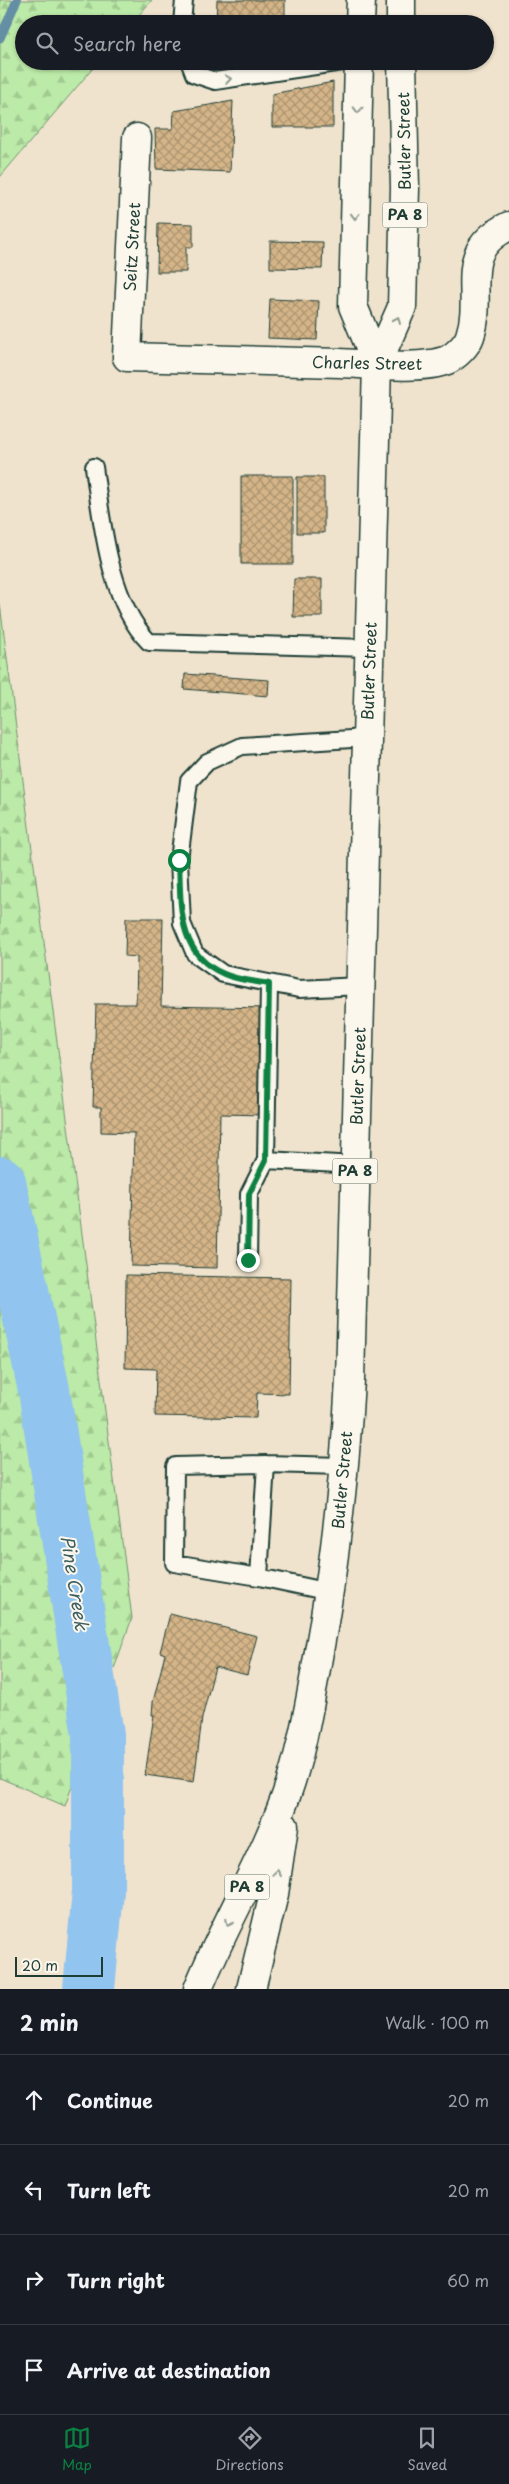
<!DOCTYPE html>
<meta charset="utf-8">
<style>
body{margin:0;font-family:"Playpen Sans",sans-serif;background:#242831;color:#f1f3f6}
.scale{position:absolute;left:15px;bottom:12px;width:88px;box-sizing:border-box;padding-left:5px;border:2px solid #1f3d34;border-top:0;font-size:14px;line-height:18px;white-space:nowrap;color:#1f3d34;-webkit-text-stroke:4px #fbf7ec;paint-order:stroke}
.stop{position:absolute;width:15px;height:15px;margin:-11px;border:4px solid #0b8043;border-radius:50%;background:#fff}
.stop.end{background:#0b8043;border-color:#fff;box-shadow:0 1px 5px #0008}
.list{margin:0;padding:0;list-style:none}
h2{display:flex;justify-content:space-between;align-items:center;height:65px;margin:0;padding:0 20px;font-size:21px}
h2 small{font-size:16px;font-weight:400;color:#9ea1a6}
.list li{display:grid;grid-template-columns:32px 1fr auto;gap:15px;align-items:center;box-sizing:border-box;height:90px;padding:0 20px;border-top:1px solid #363941}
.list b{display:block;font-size:19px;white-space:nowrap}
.list em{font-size:16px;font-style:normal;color:#9ea1a6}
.icon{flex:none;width:28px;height:28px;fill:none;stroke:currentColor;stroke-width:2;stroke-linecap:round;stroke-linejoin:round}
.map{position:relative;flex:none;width:509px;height:1989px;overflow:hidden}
.search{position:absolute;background:#171b24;box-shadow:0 1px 4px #0004;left:15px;right:15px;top:15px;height:55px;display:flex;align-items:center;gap:12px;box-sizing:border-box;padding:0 18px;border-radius:28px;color:#9ea1a6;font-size:19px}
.sheet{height:425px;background:#171b24}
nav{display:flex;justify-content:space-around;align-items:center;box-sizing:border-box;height:70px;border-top:1px solid #363941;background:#171b24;font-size:14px;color:#9ea1a6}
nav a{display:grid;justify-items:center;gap:2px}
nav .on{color:#0b8043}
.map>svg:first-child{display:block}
.forest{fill:url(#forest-firs);stroke:#6e946e}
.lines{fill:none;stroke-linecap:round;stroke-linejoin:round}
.stream{stroke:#638ea4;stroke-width:9}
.river{stroke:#91c4ee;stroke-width:52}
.building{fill:url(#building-cross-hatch);stroke:#1f3d34}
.service-casing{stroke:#1f3d34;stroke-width:20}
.minor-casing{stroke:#1f3d34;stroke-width:31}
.trunk-casing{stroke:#1f3d34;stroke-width:31}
.service{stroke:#fbf7ec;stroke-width:16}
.minor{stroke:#fbf7ec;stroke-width:28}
.trunk{stroke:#fbf7ec;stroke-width:28}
.oneway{stroke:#8d9a90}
.route{stroke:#0b8043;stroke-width:6}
.labels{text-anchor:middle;stroke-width:4;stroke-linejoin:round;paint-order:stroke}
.shield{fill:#fbf7ec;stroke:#61756b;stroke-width:1}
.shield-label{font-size:15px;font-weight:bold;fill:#1f3d34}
.street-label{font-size:16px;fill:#1f3d34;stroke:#fbf7ec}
.water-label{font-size:18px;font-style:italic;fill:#3c5f62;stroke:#fbf7ec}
</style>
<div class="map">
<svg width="509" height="1989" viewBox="0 0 509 1989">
<defs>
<pattern id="forest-firs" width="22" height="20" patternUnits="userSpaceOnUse" patternTransform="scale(1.25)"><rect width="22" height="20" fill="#bceaa8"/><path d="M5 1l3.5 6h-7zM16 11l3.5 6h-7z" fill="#a1ca91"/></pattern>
<pattern id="building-cross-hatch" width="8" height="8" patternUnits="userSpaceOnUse" patternTransform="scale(1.25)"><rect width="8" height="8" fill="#d5b588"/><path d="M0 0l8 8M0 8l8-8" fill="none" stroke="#ac9470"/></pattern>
</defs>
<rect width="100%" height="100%" fill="#f0e3ce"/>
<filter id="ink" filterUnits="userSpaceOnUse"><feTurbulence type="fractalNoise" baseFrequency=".02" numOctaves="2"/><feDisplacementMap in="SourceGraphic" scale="10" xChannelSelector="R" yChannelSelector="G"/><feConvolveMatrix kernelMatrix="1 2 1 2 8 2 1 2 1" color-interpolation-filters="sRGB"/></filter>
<g filter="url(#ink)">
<path class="forest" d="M0 0H152L131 24H24V61H99L0 177Z
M0 604 132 1618 65 1806 0 1778Z"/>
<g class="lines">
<path class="stream" d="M0 38 17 0"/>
<path class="river" d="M0 1182 44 1390 98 1735V1891L89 1989"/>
</g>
<path class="building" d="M217 0H285V24H216Z
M215 61H284V64Z
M333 82V127H272V94Z
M233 101 230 172 156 169 155 129H173L174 111Z
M158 223 193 224V247H186V272H157Z
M270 241 323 242 322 269 270 268Z
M270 299 319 301 317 340 268 338Z
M241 476H293V564H241Z
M297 477H324V533H297Z
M294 579H322V617H293Z
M185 674 269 680 268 696 184 689Z
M126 918H163L161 1006 268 1008 265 1115 220 1114 217 1268 131 1266 134 1133 101 1132V1107H93L96 1004H136L137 957 125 956Z
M126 1275 291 1278 289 1394 257 1393 256 1418 155 1416 156 1369 125 1368Z
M170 1614 257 1636 247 1675 215 1667 202 1718 194 1782 145 1775 154 1715H152L153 1702 165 1654 160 1652Z"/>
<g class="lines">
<g class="service-casing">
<path id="service" d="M182 24 184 0
M189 61 194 74 215 81 349 61
M94 467C102 522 109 601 149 642L369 648
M269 985 266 1160 356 1165
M360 986 299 989 223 974 195 954 182 923 179 860 189 781 207 762 242 746 367 738
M248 1260 249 1194 266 1160
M259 1577 266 1464
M330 1592 259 1577 174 1563 175 1466 266 1464 343 1466"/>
</g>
<g class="minor-casing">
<path id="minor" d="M137 138 127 357C198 359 269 361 340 363 368 364 422 370 447 360 456 356 467 345 470 336 485 292 454 252 509 226"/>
</g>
<g class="trunk-casing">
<path id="trunk" d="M401 0V24
M360 24 361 0
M359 61 353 306 377 364
M198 1989C226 1919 268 1854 291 1781 303 1743 310 1702 317 1663 334 1570 345 1475 350 1380L377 364 402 307 405 188 402 61
M251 1989 274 1894 284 1826"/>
</g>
<use href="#service" class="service"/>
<use href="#minor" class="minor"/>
<use href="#trunk" class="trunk"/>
</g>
<defs><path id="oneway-chevron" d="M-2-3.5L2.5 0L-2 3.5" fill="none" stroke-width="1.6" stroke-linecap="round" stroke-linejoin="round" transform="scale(1.25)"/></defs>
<g class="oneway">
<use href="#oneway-chevron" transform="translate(228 79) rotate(-8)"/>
<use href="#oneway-chevron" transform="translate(358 110) rotate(92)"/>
<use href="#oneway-chevron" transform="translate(355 216) rotate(91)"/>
<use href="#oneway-chevron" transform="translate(397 320) rotate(-66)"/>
<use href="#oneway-chevron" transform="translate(277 1873) rotate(-82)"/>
<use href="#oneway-chevron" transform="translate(229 1923) rotate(116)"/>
</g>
</g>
<g class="lines" filter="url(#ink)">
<path class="route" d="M179 860C181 903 176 954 224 974 237 980 254 981 269 984L266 1160 249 1194 248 1260"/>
</g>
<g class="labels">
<g class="shield">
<rect x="382.5" y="202.5" width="45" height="25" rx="4"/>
<rect x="332.5" y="1158.5" width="45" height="25" rx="4"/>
<rect x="224.5" y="1874.5" width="45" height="25" rx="4"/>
</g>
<g class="shield-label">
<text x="405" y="220">PA 8</text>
<text x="355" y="1176">PA 8</text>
<text x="247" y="1892">PA 8</text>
</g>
<g class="street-label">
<text transform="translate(404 141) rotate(-91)" y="6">Butler Street</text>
<text transform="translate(132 247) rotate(-87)" y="6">Seitz Street</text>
<text transform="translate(367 363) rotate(1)" y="6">Charles Street</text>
<text transform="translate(369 671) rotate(-88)" y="6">Butler Street</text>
<text transform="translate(358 1076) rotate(-88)" y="6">Butler Street</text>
<text transform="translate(342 1480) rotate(-85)" y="6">Butler Street</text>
</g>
<g class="water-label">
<text transform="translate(74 1583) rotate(81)" y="6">Pine Creek</text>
</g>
</g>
</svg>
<div class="scale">20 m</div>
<div class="stop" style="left:179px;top:860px"></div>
<div class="stop end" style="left:248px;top:1260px"></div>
<div class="search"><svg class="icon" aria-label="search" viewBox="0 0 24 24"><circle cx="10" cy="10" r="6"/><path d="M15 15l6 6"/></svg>Search here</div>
</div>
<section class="sheet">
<h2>2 min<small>Walk · 100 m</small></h2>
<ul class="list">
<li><svg class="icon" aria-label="ahead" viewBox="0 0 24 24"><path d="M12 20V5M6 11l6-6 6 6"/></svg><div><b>Continue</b></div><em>20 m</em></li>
<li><svg class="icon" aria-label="left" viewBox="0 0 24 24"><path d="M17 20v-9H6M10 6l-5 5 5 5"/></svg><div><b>Turn left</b></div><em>20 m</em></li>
<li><svg class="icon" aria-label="right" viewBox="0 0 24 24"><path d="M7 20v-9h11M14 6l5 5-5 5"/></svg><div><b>Turn right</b></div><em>60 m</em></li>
<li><svg class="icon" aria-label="arrive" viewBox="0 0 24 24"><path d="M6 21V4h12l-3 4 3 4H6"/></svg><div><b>Arrive at destination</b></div></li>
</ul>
</section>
<nav>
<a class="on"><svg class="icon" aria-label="map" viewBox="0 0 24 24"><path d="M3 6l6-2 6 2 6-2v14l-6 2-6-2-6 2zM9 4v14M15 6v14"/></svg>Map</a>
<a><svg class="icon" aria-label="directions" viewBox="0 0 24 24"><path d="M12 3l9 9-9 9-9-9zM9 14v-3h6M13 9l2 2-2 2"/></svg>Directions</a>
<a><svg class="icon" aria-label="saved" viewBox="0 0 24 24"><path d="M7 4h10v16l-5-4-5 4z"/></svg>Saved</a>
</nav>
